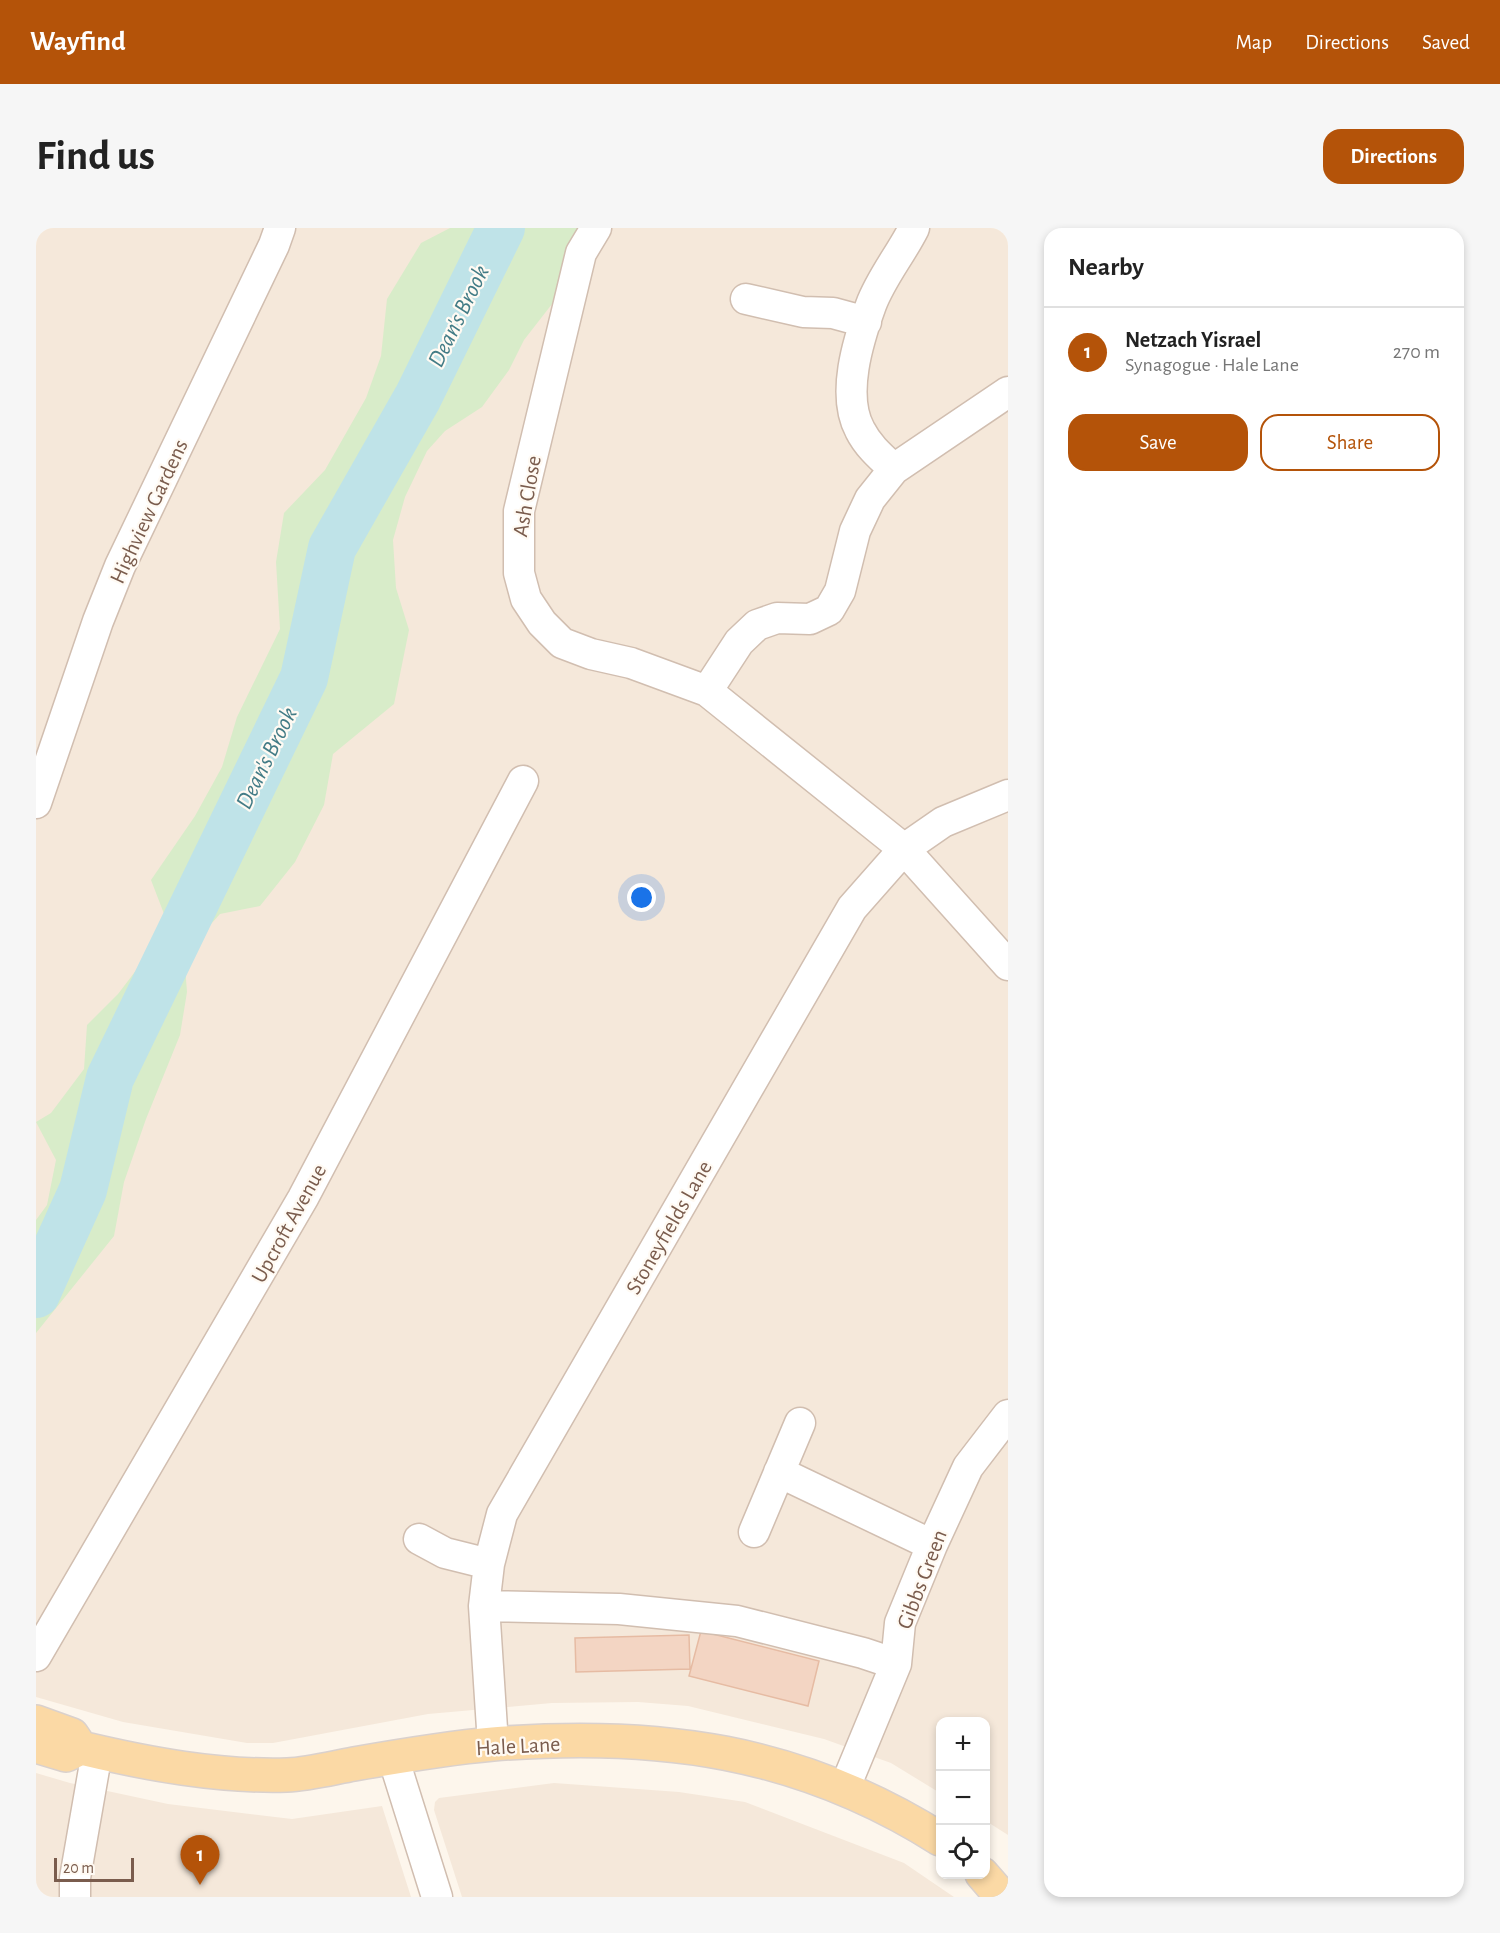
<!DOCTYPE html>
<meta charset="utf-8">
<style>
body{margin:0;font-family:"Alegreya Sans",sans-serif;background:#f6f6f6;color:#222}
.controls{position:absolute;right:18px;bottom:18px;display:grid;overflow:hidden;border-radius:12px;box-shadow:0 3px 9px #0003}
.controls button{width:54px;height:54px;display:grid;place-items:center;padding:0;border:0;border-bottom:2px solid #e0e0e0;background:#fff;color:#222;font:30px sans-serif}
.scale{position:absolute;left:18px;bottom:15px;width:80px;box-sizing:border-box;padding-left:6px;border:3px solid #7a5c4d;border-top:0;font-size:16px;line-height:21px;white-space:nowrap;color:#7a5c4d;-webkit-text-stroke:4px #fffaf3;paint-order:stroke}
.you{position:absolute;left:606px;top:670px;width:21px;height:21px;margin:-15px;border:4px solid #fff;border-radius:50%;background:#1a73e8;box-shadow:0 0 0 9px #1a73e833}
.badge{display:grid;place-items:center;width:39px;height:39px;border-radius:50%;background:#b45309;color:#fff;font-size:20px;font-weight:700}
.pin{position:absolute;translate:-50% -50px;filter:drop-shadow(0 2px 3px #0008)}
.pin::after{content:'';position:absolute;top:32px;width:21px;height:18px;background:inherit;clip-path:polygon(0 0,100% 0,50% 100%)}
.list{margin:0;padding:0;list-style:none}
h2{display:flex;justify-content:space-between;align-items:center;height:78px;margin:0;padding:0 24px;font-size:26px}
h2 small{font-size:20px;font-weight:400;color:#767676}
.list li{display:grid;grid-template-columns:39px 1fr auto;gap:18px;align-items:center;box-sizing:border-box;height:90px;padding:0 24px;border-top:2px solid #e0e0e0}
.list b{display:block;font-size:22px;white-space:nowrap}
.list p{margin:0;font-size:20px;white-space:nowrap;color:#767676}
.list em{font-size:20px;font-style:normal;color:#767676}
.actions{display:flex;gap:12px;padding:18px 24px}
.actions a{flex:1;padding:14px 0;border:2px solid #b45309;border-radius:18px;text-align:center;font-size:21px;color:#b45309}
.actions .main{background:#b45309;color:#fff}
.icon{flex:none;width:33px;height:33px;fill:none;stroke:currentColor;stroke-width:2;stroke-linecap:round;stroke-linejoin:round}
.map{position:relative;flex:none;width:972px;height:1669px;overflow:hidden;border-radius:18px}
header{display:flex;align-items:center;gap:36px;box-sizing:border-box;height:84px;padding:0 30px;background:#b45309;color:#fff}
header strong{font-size:28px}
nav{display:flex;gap:33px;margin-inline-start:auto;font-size:21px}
.intro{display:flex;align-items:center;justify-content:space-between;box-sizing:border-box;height:144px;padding:0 36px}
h1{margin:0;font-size:42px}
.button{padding:15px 27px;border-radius:18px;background:#b45309;color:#fff;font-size:21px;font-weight:700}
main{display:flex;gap:36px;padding:0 36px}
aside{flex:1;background:#fff;border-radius:18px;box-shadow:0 3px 9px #0003}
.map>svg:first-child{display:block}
.residential{fill:#f5e8da;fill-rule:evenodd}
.green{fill:#d8ecc9}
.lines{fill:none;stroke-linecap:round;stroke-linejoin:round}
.river{stroke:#bfe3e8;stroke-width:48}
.building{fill:#f3d5c3;stroke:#e6bba3;stroke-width:1.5}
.minor-casing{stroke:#d1beb0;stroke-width:33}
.major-casing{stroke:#dad1cd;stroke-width:36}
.minor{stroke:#fff;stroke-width:30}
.major{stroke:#fbd9a5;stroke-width:33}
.labels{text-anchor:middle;stroke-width:4.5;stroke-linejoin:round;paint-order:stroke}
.street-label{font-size:22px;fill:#7a5c4d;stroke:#fffaf3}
.water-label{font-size:24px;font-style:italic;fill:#437c86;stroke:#fffaf3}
</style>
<header>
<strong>Wayfind</strong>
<nav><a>Map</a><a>Directions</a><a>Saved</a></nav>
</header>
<div class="intro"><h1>Find us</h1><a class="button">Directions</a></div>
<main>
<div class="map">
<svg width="972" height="1669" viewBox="0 0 972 1669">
<rect width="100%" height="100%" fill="#fdf6ec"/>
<path class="residential" d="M0 0H972V1607L950 1593V1494H904V1565L855 1535 788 1511 652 1478 602 1474 516 1475 392 1486 237 1515H211L87 1494 0 1469ZM215 559 103 794H102L138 716Z
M0 1545 34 1555 132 1576 256 1591 346 1578 375 1669H0Z
M518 1555 643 1564 709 1574 868 1635 918 1669H426L398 1582 399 1574 403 1570Z"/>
<path class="green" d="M414 0H554L530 58 488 112 473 142 446 179 409 203 391 223 369 269 357 312 360 360 373 402 358 476 297 526 288 577 259 634 224 678 184 686 165 707 130 691 115 652 159 588 186 539 201 489 244 401 240 334 248 285 289 242 330 170 345 128 351 71 385 15Z
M114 724 149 738 151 764 144 807 110 891 88 954 78 1008 0 1105V992L11 977 20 932 0 894 15 885 48 841 51 797 82 766Z"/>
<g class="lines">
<path class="river" d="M0 1066 47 962 74 850 268 450 296 320 382 169 465 0"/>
</g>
<path class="building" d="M665 1403 783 1433 772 1478 653 1448Z
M653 1407 654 1441 540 1444 539 1410Z"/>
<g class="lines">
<g class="minor-casing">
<path id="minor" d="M560 0 545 25 483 283V345L490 371 506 395 526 415 555 426 595 435 671 463 868 621 972 737
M710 71 767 84 797 85 830 94
M858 241C845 229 832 218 824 202 805 167 822 113 835 77 845 50 865 26 878 0
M671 463 703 414 721 397 741 390 774 391 793 382 804 363 819 303 834 271 858 241 972 164
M0 575 62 393 84 338 238 17 244 0
M743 1244 896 1317
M718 1304 764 1195
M383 1311 409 1325 453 1336
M448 1378 583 1381 701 1393 827 1425 860 1436
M0 1428 267 970 487 553
M457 1516 448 1378 453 1336 466 1286 816 680 868 621 907 594 972 567
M357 1529 401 1669
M809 1559 860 1436 864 1395 896 1317 932 1239 972 1187
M39 1669V1650L61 1524"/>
</g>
<g class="major-casing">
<path id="major" d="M0 1494 36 1507 42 1516
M0 1518 30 1527 45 1520C112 1536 182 1549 251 1547 273 1546 296 1540 318 1536 364 1528 411 1520 457 1516 622 1503 763 1522 904 1611
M946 1646 966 1669"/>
</g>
<use href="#minor" class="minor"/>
<use href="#major" class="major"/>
</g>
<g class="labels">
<g class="street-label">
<text transform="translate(490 268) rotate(-80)" y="8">Ash Close</text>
<text transform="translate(112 283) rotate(-65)" y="8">Highview Gardens</text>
<text transform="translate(252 995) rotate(-61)" y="8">Upcroft Avenue</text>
<text transform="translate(632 999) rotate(-60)" y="8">Stoneyfields Lane</text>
<text transform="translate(885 1351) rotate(-69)" y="8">Gibbs Green</text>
<text transform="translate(482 1517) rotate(-3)" y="8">Hale Lane</text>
</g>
<g class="water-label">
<text transform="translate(422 88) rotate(-64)" y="8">Dean's Brook</text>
<text transform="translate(230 530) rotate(-64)" y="8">Dean's Brook</text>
</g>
</g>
</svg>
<div class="controls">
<button>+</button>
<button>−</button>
<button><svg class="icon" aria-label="locate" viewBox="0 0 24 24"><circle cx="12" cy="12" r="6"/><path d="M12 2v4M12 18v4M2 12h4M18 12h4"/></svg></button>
</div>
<div class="scale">20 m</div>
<div class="you"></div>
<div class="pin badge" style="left:164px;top:1657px">1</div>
</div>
<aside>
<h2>Nearby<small></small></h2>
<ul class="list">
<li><span class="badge">1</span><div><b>Netzach Yisrael</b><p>Synagogue · Hale Lane</p></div><em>270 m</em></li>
</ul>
<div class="actions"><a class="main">Save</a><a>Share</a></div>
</aside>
</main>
